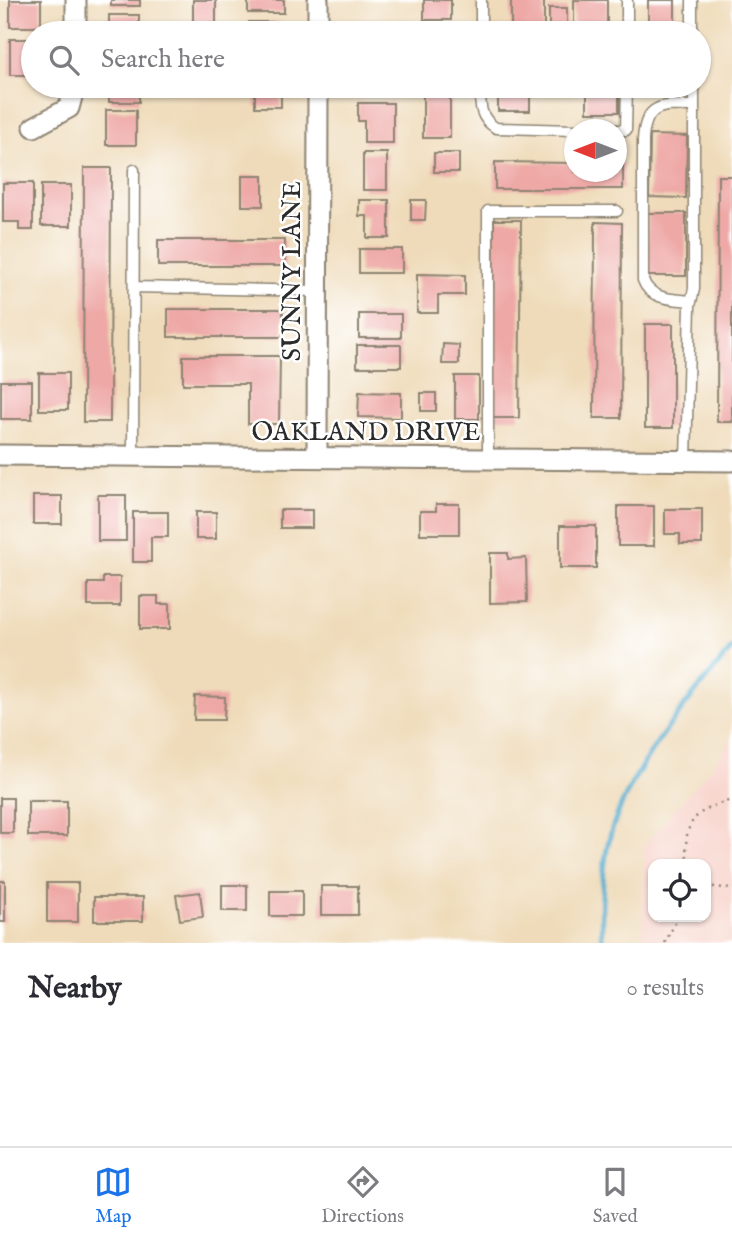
<!DOCTYPE html>
<style>
body{margin:0;font-family:"IM FELL English",serif;background:#f2f2f3;color:#2b2b33}
.controls{position:absolute;right:21px;bottom:21px;display:grid;overflow:hidden;border-radius:14px;box-shadow:0 2px 5px #0004}
.controls button{width:63px;height:63px;display:grid;place-items:center;padding:0;border:0;border-bottom:2px solid #e1e1e2;background:#fff;color:#2b2b33;font:35px sans-serif}
.compass{position:absolute;left:564px;top:119px;width:63px;height:63px;border-radius:50%;background:#fff;box-shadow:0 2px 5px #0004;rotate:270deg}
.list{margin:0;padding:0;list-style:none}
h2{display:flex;justify-content:space-between;align-items:center;height:91px;margin:0;padding:0 28px;font-size:30px}
h2 small{font-size:23px;font-weight:400;color:#7c7c81}
.icon{flex:none;width:38px;height:38px;fill:none;stroke:currentColor;stroke-width:2;stroke-linecap:round;stroke-linejoin:round}
.map{position:relative;flex:none;width:732px;height:943px;overflow:hidden}
.search{position:absolute;background:#fff;box-shadow:0 2px 5px #0004;left:21px;right:21px;top:21px;height:77px;display:flex;align-items:center;gap:18px;box-sizing:border-box;padding:0 24px;border-radius:38px;color:#7c7c81;font-size:26px}
.sheet{height:203px;background:#fff}
nav{display:flex;justify-content:space-around;align-items:center;box-sizing:border-box;height:98px;border-top:2px solid #e1e1e2;background:#fff;font-size:19px;color:#7c7c81}
nav a{display:grid;justify-items:center;gap:4px}
nav .on{color:#1a73e8}
.map>svg:first-child{display:block}
.built{fill:#f7d1c8;fill-rule:evenodd}
.lines{fill:none;stroke-linecap:round;stroke-linejoin:round}
.stream{stroke:#50acce;stroke-width:5}
.building{fill:#eea8a6}
.service-casing{stroke:#8d8372;stroke-width:13}
.minor-casing{stroke:#8d8372;stroke-width:23}
.path{stroke:#8d8372;stroke-width:2.5;stroke-dasharray:2 5;stroke-linecap:butt}
.service{stroke:#fff;stroke-width:10}
.minor{stroke:#fff;stroke-width:19}
.labels{text-anchor:middle;stroke-width:5;stroke-linejoin:round;paint-order:stroke}
.street-label{font-size:26px;fill:#2b2b2b;stroke:#fff}
</style>
<div class="map">
<svg width="732" height="943" viewBox="0 0 732 943">
<rect width="100%" height="100%" fill="#fff"/>
<filter id="ink" filterUnits="userSpaceOnUse"><feTurbulence type="fractalNoise" baseFrequency=".0143" numOctaves="2"/><feDisplacementMap in="SourceGraphic" scale="14" xChannelSelector="R" yChannelSelector="G"/><feConvolveMatrix kernelMatrix="1 2 1 2 8 2 1 2 1" color-interpolation-filters="sRGB"/></filter>
<filter id="wash" filterUnits="userSpaceOnUse"><feTurbulence type="fractalNoise" baseFrequency=".00686" numOctaves="4" result="noise"/><feDisplacementMap in="SourceGraphic" scale="28" xChannelSelector="R" yChannelSelector="G"/><feGaussianBlur stdDeviation="1.57" result="paint"/><feColorMatrix in="noise" values="0 0 0 0 0 0 0 0 0 0 0 0 0 0 0 0 0 1.4 0 .05"/><feComposite in="paint" operator="in"/></filter>
<g filter="url(#wash)">
<rect width="100%" height="100%" fill="#efdbba"/>
<path class="built" d="M732 739V943H642L644 845 714 764ZM653 864H706V917H653Z"/>
<g class="lines">
<path class="stream" d="M602 943C601 909 601 869 610 836 628 770 688 700 732 648"/>
</g>
<g id="blocks">
<path class="building" d="M10 0H41V27H10Z
M111 0H140V6H111Z
M193 0H216V26H193Z
M248 0H284V13H248Z
M424 0H451V20H424Z
M511 0H544V33H511Z
M574 0H607V33H574Z
M648 0H675V33H648Z
M549 8H567V33H549Z
M109 15H139V33H109Z
M358 21H382V33H358Z
M249 22H281V33H249Z
M423 25H450V33H423Z
M10 39H33V75H10Z
M109 86H139V102H109Z
M255 86H281V107H255Z
M423 86H450V138H423Z
M498 86H530V111H498Z
M587 86H619V112H587Z
M358 103H393V143H364V121H358Z
M106 110H136V145H106Z
M650 135 687 136 686 198 649 197Z
M363 153H387V190H363Z
M434 153H459V172H434Z
M495 162 574 163V172H616V163H623V189H495Z
M84 168H111L110 422H83Z
M242 176H263V206H242Z
M718 176H732V422H717Z
M3 183H33V230H19V222H3Z
M41 185H71V226H41Z
M359 200H389V238H367V216H359Z
M411 200H426L425 220H411Z
M648 213H686V276H648Z
M494 220H521L519 418H492Z
M595 222 622 223 621 418H594Z
M158 240H285V266H158Z
M359 249H402V273H359Z
M417 274 465 275V295H438V313H417Z
M168 309H283V337H168Z
M359 314H401V338H359Z
M645 324H673V428H645Z
M443 344 459 345V364H442Z
M357 345H401V367H357Z
M183 356H280L279 424H248V384H183Z
M39 373H68V410H39Z
M455 376H479V419H455Z
M1 381H32V419H1Z
M359 392 401 393V418L358 417Z
M421 393H436V411H421Z
M98 495H126V541H98Z
M33 496H62V524H33Z
M436 504H459V534H420V511H436Z
M618 506H654V546H618Z
M665 509H702V544H680V534H665Z
M280 510H312V528H280Z
M133 512H168V537H151V562H133Z
M196 512H216V539H196Z
M560 526H596V568H560Z
M490 553H508V559L526 558 527 602 490 603Z
M103 577H120V606H88V583H103Z
M140 596H158V604H170V629H140Z
M195 696 225 697 224 720H194Z
M0 798H13V833H0Z
M28 801H67V836H28Z
M0 881H5V922H0Z
M47 883H78V922H47Z
M222 885H247V911H222Z
M321 886H358V915H321Z
M270 891H302V916H270Z
M200 892 203 917 180 920 176 895Z
M94 897H143V921H94Z"/>
</g>
</g>
<g filter="url(#ink)">
<use href="#blocks" fill-opacity="0" stroke="#8d8372" stroke-width="2"/>
<g class="lines">
<g class="service-casing">
<path id="service" d="M692 0V33
M481 33V0
M627 33V0
M480 86C480 104 479 118 496 128L574 130
M616 130H626L627 86
M134 287 317 291
M691 301C673 299 650 300 643 280V140C645 103 662 105 694 106
M133 455 134 170
M488 458V211H617
M686 460 690 306 694 289V86"/>
</g>
<g class="minor-casing">
<path id="minor" d="M76 0V33
M318 33V0
M34 127 69 108 75 86
M0 455 732 461
M317 457 318 86"/>
</g>
<path class="path" d="M688 864C681 823 694 810 732 800
M706 886 732 889
M665 943 678 917"/>
<use href="#service" class="service"/>
<use href="#minor" class="minor"/>
</g>
</g>
<g class="labels">
<g class="street-label">
<text transform="translate(291 271) rotate(-90)" y="9">SUNNY LANE</text>
<text x="366" y="440">OAKLAND DRIVE</text>
</g>
</g>
</svg>
<div class="controls">
<button><svg class="icon" aria-label="locate" viewBox="0 0 24 24"><circle cx="12" cy="12" r="6"/><path d="M12 2v4M12 18v4M2 12h4M18 12h4"/></svg></button>
</div>
<svg class="compass" viewBox="-18 -18 36 36"><path d="M0-13l5 13h-10z" fill="#e53935"/><path d="M0 13l5-13h-10z" fill="#7c7c81"/></svg>
<div class="search"><svg class="icon" aria-label="search" viewBox="0 0 24 24"><circle cx="10" cy="10" r="6"/><path d="M15 15l6 6"/></svg>Search here</div>
</div>
<section class="sheet">
<h2>Nearby<small>0 results</small></h2>
<ul class="list">
</ul>
</section>
<nav>
<a class="on"><svg class="icon" aria-label="map" viewBox="0 0 24 24"><path d="M3 6l6-2 6 2 6-2v14l-6 2-6-2-6 2zM9 4v14M15 6v14"/></svg>Map</a>
<a><svg class="icon" aria-label="directions" viewBox="0 0 24 24"><path d="M12 3l9 9-9 9-9-9zM9 14v-3h6M13 9l2 2-2 2"/></svg>Directions</a>
<a><svg class="icon" aria-label="saved" viewBox="0 0 24 24"><path d="M7 4h10v16l-5-4-5 4z"/></svg>Saved</a>
</nav>
